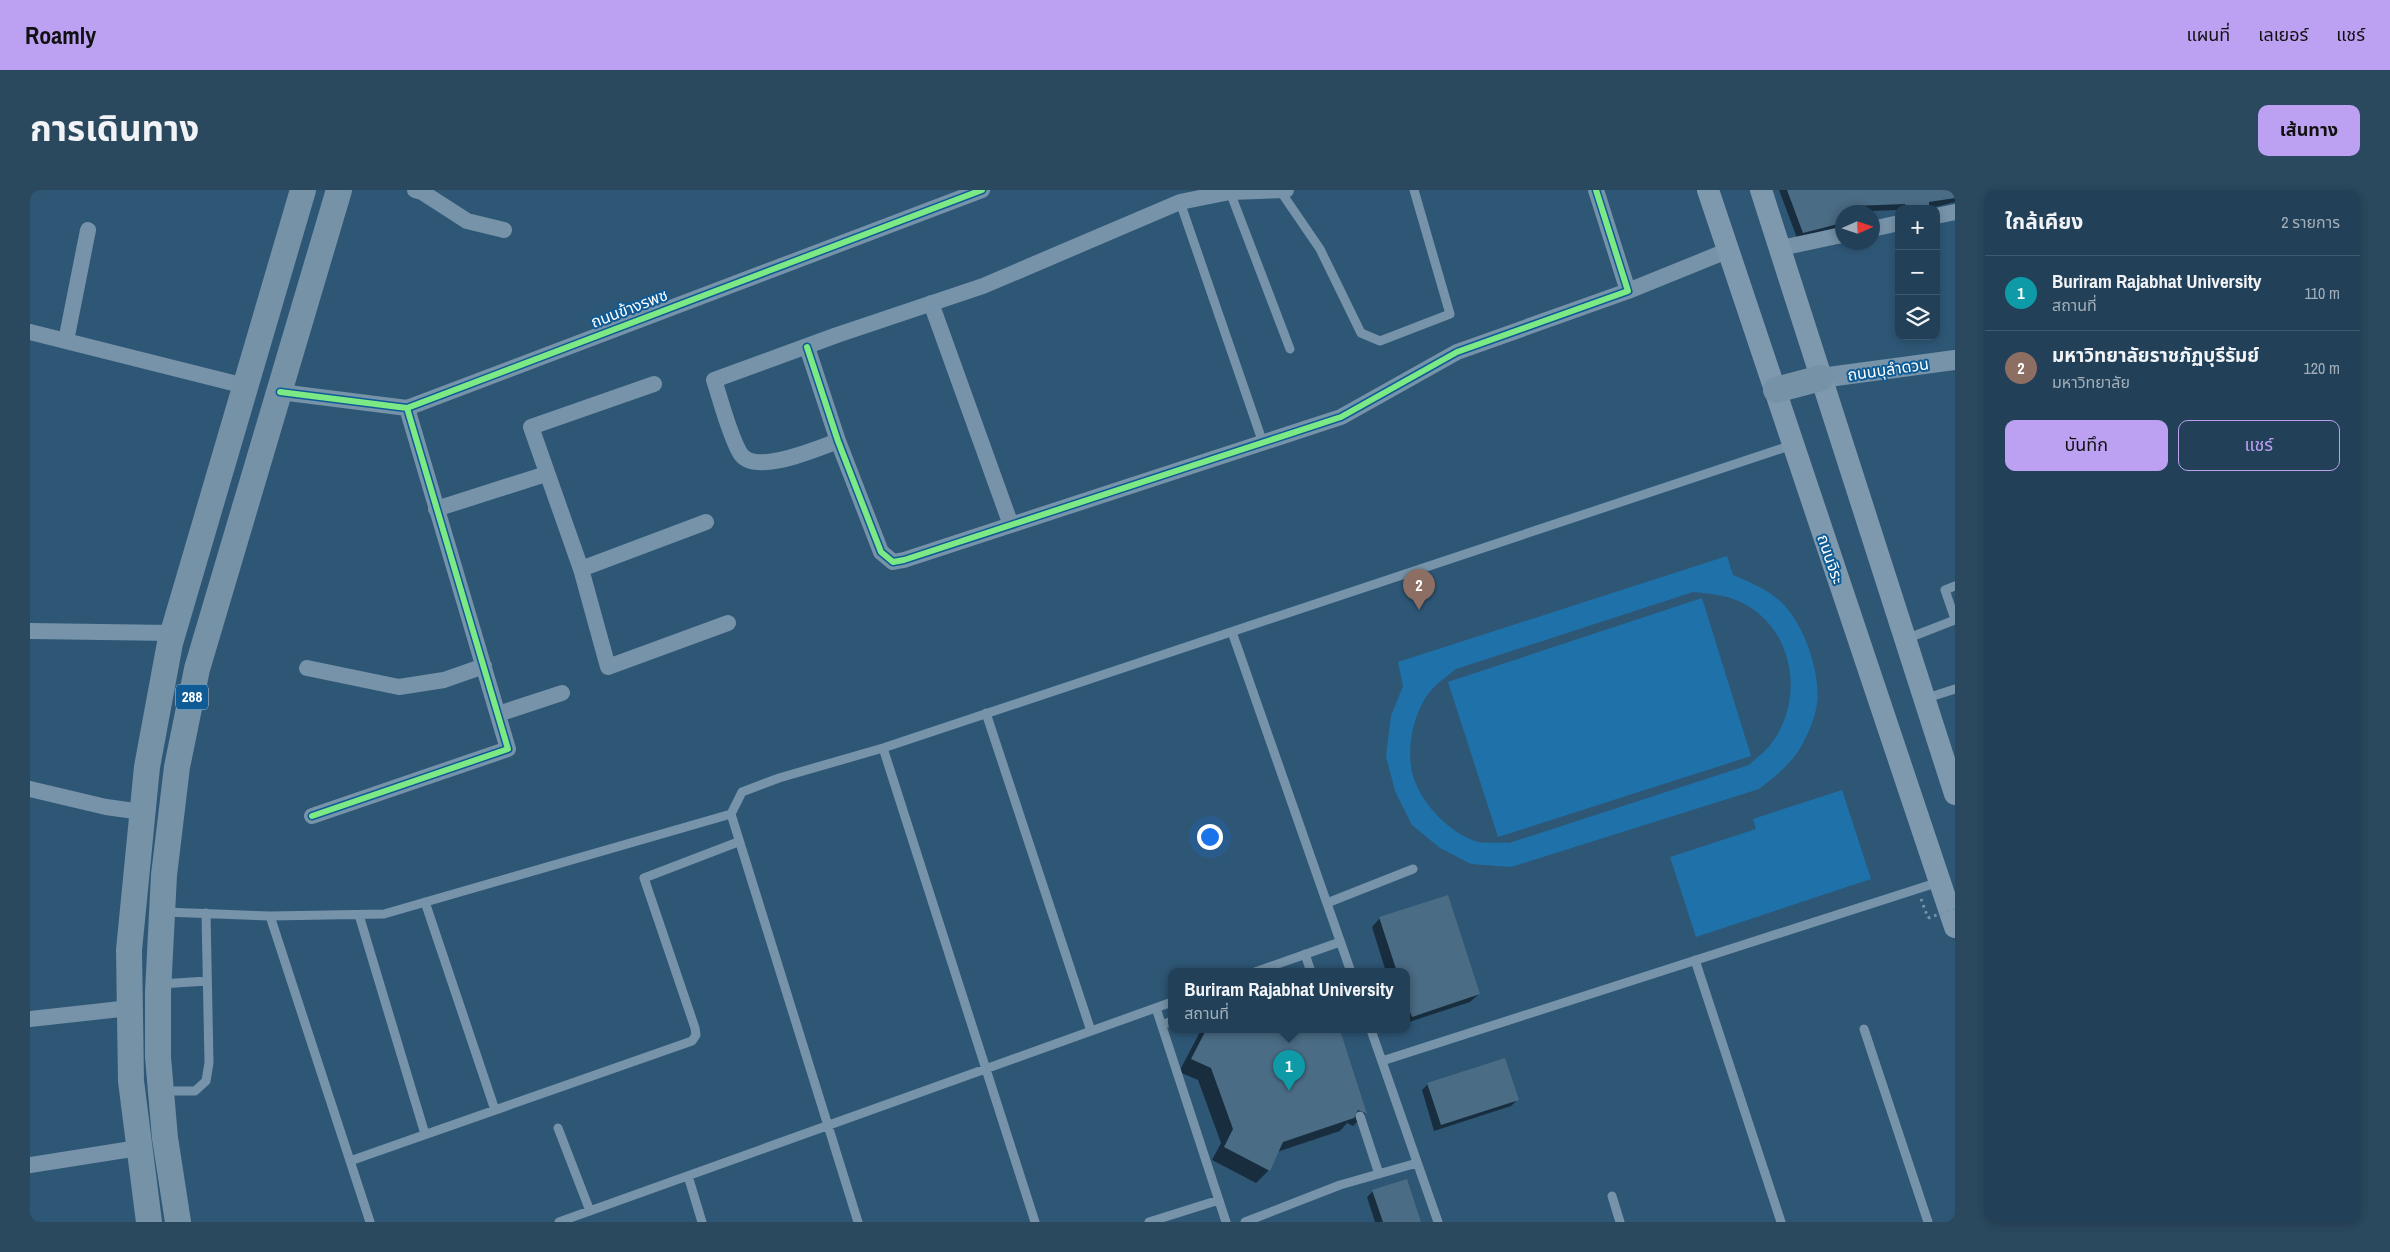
<!DOCTYPE html>
<html lang="th">
<meta charset="utf-8">
<style>
body{margin:0;font-family:"Archivo Narrow","Noto Sans Thai",sans-serif;background:#2a485e;color:#f1f3f6}
.controls{position:absolute;right:15px;top:15px;display:grid;overflow:hidden;border-radius:10px;box-shadow:0 2px 8px #0003}
.controls button{width:45px;height:45px;display:grid;place-items:center;padding:0;border:0;border-bottom:1px solid #3f5a6e;background:#224158;color:#f1f3f6;font:25px sans-serif}
.compass{position:absolute;left:1805px;top:15px;width:45px;height:45px;border-radius:50%;background:#224158;box-shadow:0 2px 8px #0003;rotate:87deg}
.you{position:absolute;left:1179px;top:646px;width:18px;height:18px;margin:-12px;border:4px solid #fff;border-radius:50%;background:#1a73e8;box-shadow:0 0 0 8px #1a73e833}
.badge{display:grid;place-items:center;width:32px;height:32px;border-radius:50%;background:#bca0f2;color:#fff;font-size:16px;font-weight:700}
.pin{position:absolute;translate:-50% -41px;filter:drop-shadow(0 1px 2px #0008)}
.pin::after{content:'';position:absolute;top:26px;width:18px;height:15px;background:inherit;clip-path:polygon(0 0,100% 0,50% 100%)}
.popup{position:absolute;left:1138px;top:778px;width:242px;height:65px;box-sizing:border-box;display:grid;place-content:center;border-radius:10px;background:#224158;filter:drop-shadow(0 1px 4px #0005);font-size:16px;white-space:nowrap;color:#a2afba}
.popup b{font-size:19px;color:#f1f3f6}
.popup::after{content:'';position:absolute;left:50%;top:100%;margin-left:-10px;border:10px solid transparent;border-top-color:#224158}
.list{margin:0;padding:0;list-style:none}
h2{display:flex;justify-content:space-between;align-items:center;height:65px;margin:0;padding:0 20px;font-size:21px}
h2 small{font-size:16px;font-weight:400;color:#a2afba}
.list li{display:grid;grid-template-columns:32px 1fr auto;gap:15px;align-items:center;box-sizing:border-box;height:75px;padding:0 20px;border-top:1px solid #3f5a6e}
.list b{display:block;font-size:19px;white-space:nowrap}
.list p{margin:0;font-size:16px;white-space:nowrap;color:#a2afba}
.list em{font-size:16px;font-style:normal;color:#a2afba}
.actions{display:flex;gap:10px;padding:15px 20px}
.actions a{flex:1;padding:11px 0;border:1px solid #bca0f2;border-radius:10px;text-align:center;font-size:18px;color:#bca0f2}
.actions .main{background:#bca0f2;color:#111}
.icon{flex:none;width:28px;height:28px;fill:none;stroke:currentColor;stroke-width:2;stroke-linecap:round;stroke-linejoin:round}
.map{position:relative;flex:none;width:1925px;height:1032px;overflow:hidden;border-radius:10px}
header{display:flex;align-items:center;gap:30px;box-sizing:border-box;height:70px;padding:0 25px;background:#bca0f2;color:#111}
header strong{font-size:24px}
nav{display:flex;gap:28px;margin-inline-start:auto;font-size:18px}
.intro{display:flex;align-items:center;justify-content:space-between;box-sizing:border-box;height:120px;padding:0 30px}
h1{margin:0;font-size:35px}
.button{padding:12px 22px;border-radius:10px;background:#bca0f2;color:#111;font-size:18px;font-weight:700}
main{display:flex;gap:30px;padding:0 30px}
aside{flex:1;background:#224158;border-radius:10px;box-shadow:0 2px 8px #0003}
.map>svg:first-child{display:block}
.green{fill:#1f71aa;fill-rule:evenodd}
.shadow{fill:#0007}
.building{fill:#4b6c85}
.lines{fill:none;stroke-linecap:round;stroke-linejoin:round}
.path{stroke:#7693a9;stroke-width:3;stroke-dasharray:2.5 4;stroke-linecap:butt}
.service{stroke:#7693a9;stroke-width:9}
.minor{stroke:#7693a9;stroke-width:16}
.tertiary{stroke:#7693a9;stroke-width:20}
.secondary{stroke:#7e99ad;stroke-width:22}
.primary{stroke:#7592a7;stroke-width:26}
.path-bridge{stroke:#7693a9;stroke-width:3;stroke-dasharray:2.5 4;stroke-linecap:butt}
.cycleway-casing{stroke:#0f5b95;stroke-width:9}
.cycleway{stroke:#7ce984;stroke-width:6}
.labels{text-anchor:middle;stroke-width:4;stroke-linejoin:round;paint-order:stroke}
.shield{fill:#0f5b95;stroke:#b7cedf;stroke-width:1}
.shield-label{font-size:15px;font-weight:bold;fill:#fff}
.street-label{font-size:16px;fill:#fff;stroke:#0f5b95}
</style>
<header>
<strong>Roamly</strong>
<nav><a>แผนที่</a><a>เลเยอร์</a><a>แชร์</a></nav>
</header>
<div class="intro"><h1>การเดินทาง</h1><a class="button">เส้นทาง</a></div>
<main>
<div class="map">
<svg width="1925" height="1032" viewBox="0 0 1925 1032">
<rect width="100%" height="100%" fill="#2e5776"/>
<path class="green" d="M1697 366 1703 385C1720 392 1736 399 1750 411 1773 431 1791 483 1787 513 1786 524 1780 540 1775 549 1765 571 1747 585 1729 599L1481 677 1441 674 1410 658 1382 635 1365 601 1356 566 1361 526 1373 496 1368 472ZM1663 402C1682 404 1701 405 1718 416 1765 444 1774 511 1741 554 1735 562 1726 568 1719 575L1479 653C1469 652 1454 654 1445 651 1419 642 1393 615 1384 589 1374 562 1384 516 1405 496 1411 490 1419 485 1426 479Z
M1672 408 1721 566 1468 647 1418 492Z
M1812 600 1841 689 1666 747 1640 667 1726 639 1723 629Z"/>
<path class="shadow" d="M1749 0H1925V12L1897 19 1812 22V36L1767 48Z
M1350 728 1449 804 1440 812 1376 833V782H1356L1342 737Z
M1171 840H1309L1336 923 1323 936 1317 933 1310 941 1247 962 1239 980 1226 993 1182 970 1191 953 1168 890 1149 882Z
M1398 894 1487 910 1481 916 1404 941 1392 900Z
M1343 1001 1389 1032H1345L1337 1007Z"/>
<path class="building" d="M1757 0H1925V8L1899 12V19H1876L1875 14 1822 16 1824 22H1812V33L1773 43Z
M1418 705 1450 804 1382 827 1376 811V782H1367L1349 727Z
M1176 840H1310L1337 924 1328 920 1324 928 1253 952 1240 981 1194 957 1203 939 1181 878 1161 869Z
M1475 868 1489 910 1411 935 1397 893Z
M1377 989 1391 1032H1353L1342 1000Z"/>
<g class="lines">
<path class="path" d="M1891 709 1898 728"/>
<path class="service" d="M1200 2 1260 159
M1251 2 1290 59 1331 143 1350 151 1420 124 1384 0
M1150 12 1233 253
M1925 396 1915 400 1925 429
M1202 442 1321 782
M1876 449 1925 430
M1894 509 1925 499
M956 523 1061 841
M853 558 1005 1032
M395 712 465 920
M1297 713 1383 679
M135 722 240 726 354 724 701 624
M329 725 395 944
M240 726 340 1032
M1275 764 1281 782
M1665 770 1751 1032
M1225 782 1310 752
M130 794 177 791
M1126 818 1196 1032
M1132 835 1142 831
M1834 839 1898 1032
M1341 840 1408 1032
M1352 871 1909 692
M133 901H165L176 891 179 873 176 723
M1330 926 1349 984
M528 938 560 1021
M320 971 662 851 666 845 665 838 614 688 708 652
M658 986 672 1032
M1582 1006 1590 1032
M529 1032 1142 812
M828 1032 701 624 712 602 749 588 853 558 1762 255
M1119 1032 1189 1010
M1215 1032 1310 995 1387 973"/>
<path class="minor" d="M385 0 392 2 437 31 474 40
M1906 26 1925 22
M1842 39 1869 33
M1751 58 1812 45
M1598 101 1699 60
M901 113 981 335
M0 142 215 196
M36 151 58 40
M777 157 808 251 851 362 863 372 874 370 1311 227 1427 162 1598 101 1566 0
M624 194 501 237 551 379 578 477 698 433
M250 202 377 218 952 0
M808 251C788 258 724 287 710 263 699 244 691 211 684 190L807 145 953 96 1150 12 1200 2 1256 0
M406 319 516 284
M551 379 676 332
M0 441 143 443
M277 478 369 497 414 490 454 476
M468 524 532 503
M0 599 76 617 112 622
M282 626 478 559 377 218
M0 829 100 818
M0 975 108 958"/>
<path class="tertiary" d="M1791 188 1925 170"/>
<path class="secondary" d="M1678 0 1925 737
M1731 0 1925 604"/>
<path class="primary" d="M1746 200 1791 188
M119 1032 101 891 99 760 117 577 140 453 273 0
M148 1032 135 948 128 867V802L134 685 147 577 167 479 309 0"/>
<path class="path-bridge" d="M1898 728 1925 719"/>
<g class="cycleway-casing">
<path id="cycleway" d="M777 157 808 251 851 362 863 372 874 370 1311 227 1427 162 1598 101 1566 0
M250 202 377 218 952 0
M282 626 478 559 377 218"/>
</g>
<use href="#cycleway" class="cycleway"/>
</g>
<g class="labels">
<rect class="shield" x="146" y="494.5" width="32" height="25" rx="4"/>
<g class="shield-label">
<text x="162" y="512">288</text>
</g>
<g class="street-label">
<text transform="translate(599 118) rotate(-21)" y="6">ถนนข้างรพช</text>
<text transform="translate(1858 179) rotate(-8)" y="6">ถนนบุลำดวน</text>
<text transform="translate(1801 369) rotate(71)" y="6">ถนนจิระ</text>
</g>
</g>
</svg>
<div class="controls">
<button>+</button>
<button>−</button>
<button><svg class="icon" aria-label="layers" viewBox="0 0 24 24"><path d="M12 4l9 5-9 5-9-5zM3 14l9 5 9-5"/></svg></button>
</div>
<svg class="compass" viewBox="-18 -18 36 36"><path d="M0-13l5 13h-10z" fill="#e53935"/><path d="M0 13l5-13h-10z" fill="#a2afba"/></svg>
<div class="you"></div>
<div class="pin badge" style="left:1259px;top:901px;background:#0f9aa8">1</div>
<div class="popup"><b>Buriram Rajabhat University</b>สถานที่</div>
<div class="pin badge" style="left:1389px;top:420px;background:#8d6e63">2</div>
</div>
<aside>
<h2>ใกล้เคียง<small>2 รายการ</small></h2>
<ul class="list">
<li><span class="badge" style="background:#0f9aa8">1</span><div><b>Buriram Rajabhat University</b><p>สถานที่</p></div><em>110 m</em></li>
<li><span class="badge" style="background:#8d6e63">2</span><div><b>มหาวิทยาลัยราชภัฏบุรีรัมย์</b><p>มหาวิทยาลัย</p></div><em>120 m</em></li>
</ul>
<div class="actions"><a class="main">บันทึก</a><a>แชร์</a></div>
</aside>
</main>
